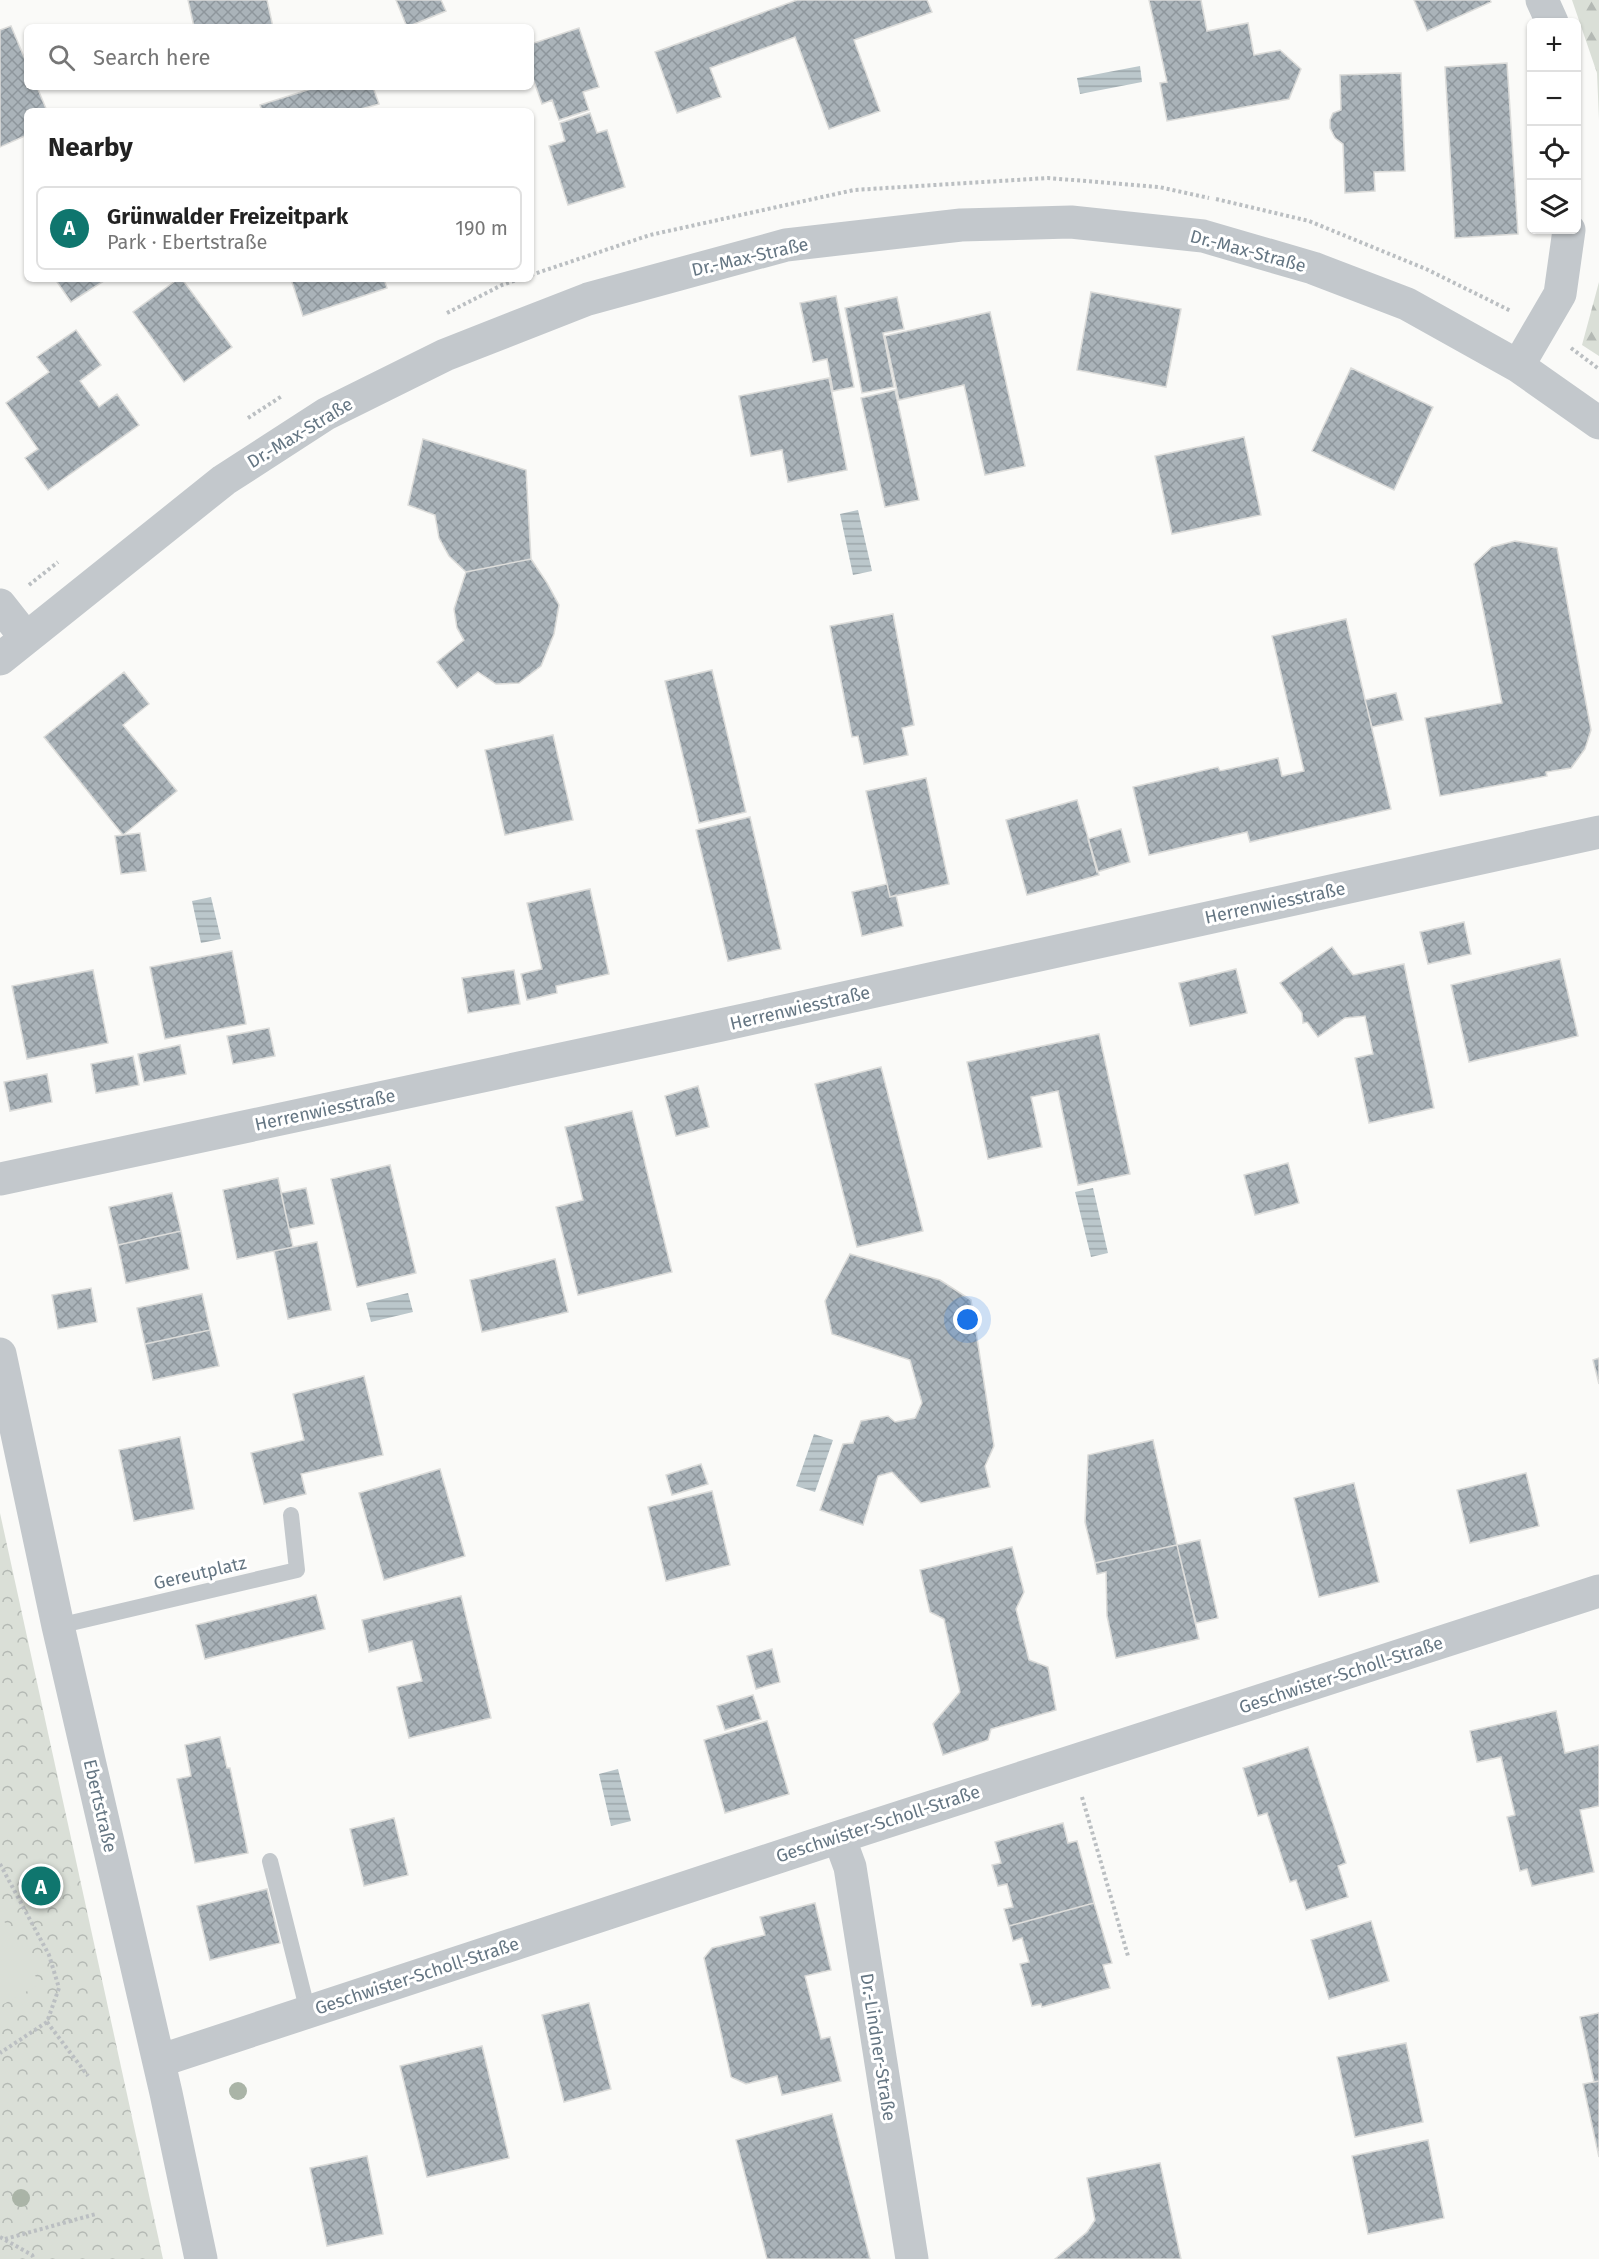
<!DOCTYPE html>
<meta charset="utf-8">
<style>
body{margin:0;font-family:"Fira Sans",sans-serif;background:#f2f2f2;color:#222}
.controls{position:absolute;right:18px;top:18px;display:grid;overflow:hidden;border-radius:9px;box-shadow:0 2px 4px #0004}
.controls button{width:54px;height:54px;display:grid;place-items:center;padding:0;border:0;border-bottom:2px solid #e0e0e0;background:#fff;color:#222;font:30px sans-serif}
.you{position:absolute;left:968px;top:1320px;width:21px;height:21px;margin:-15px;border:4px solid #fff;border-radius:50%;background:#1a73e8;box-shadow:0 0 0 9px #1a73e833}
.badge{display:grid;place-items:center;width:39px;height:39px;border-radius:50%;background:#0f766e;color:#fff;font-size:20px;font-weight:700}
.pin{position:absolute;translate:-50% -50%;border:3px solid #fff;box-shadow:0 2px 6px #0006}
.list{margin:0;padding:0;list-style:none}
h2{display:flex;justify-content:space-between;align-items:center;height:78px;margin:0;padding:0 24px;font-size:26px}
h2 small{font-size:20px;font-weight:400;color:#767676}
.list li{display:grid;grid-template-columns:39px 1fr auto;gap:18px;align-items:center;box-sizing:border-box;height:84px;margin:0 12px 12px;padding:0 12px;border:2px solid #e0e0e0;border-radius:9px}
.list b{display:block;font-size:22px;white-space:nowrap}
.list p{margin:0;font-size:20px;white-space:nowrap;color:#767676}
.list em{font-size:20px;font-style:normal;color:#767676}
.icon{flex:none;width:33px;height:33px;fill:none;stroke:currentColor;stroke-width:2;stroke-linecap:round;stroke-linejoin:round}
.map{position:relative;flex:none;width:1599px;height:2259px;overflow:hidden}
.search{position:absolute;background:#fff;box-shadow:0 2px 4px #0004;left:24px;top:24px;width:510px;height:66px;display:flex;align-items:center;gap:15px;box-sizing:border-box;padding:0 21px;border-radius:9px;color:#767676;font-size:22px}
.panel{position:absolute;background:#fff;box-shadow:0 2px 4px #0004;left:24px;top:108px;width:510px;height:174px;border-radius:9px}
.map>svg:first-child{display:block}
.forest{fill:url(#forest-firs)}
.park{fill:url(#park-crowns)}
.pitch{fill:#dadfd7}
.water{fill:url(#water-rules)}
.building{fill:url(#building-cross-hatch);stroke:#dcdcda;stroke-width:1.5}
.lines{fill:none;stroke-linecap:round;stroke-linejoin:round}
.path{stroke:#bbbfc2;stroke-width:4;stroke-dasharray:3 3;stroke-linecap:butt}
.service{stroke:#c3c8cc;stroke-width:16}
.minor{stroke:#c3c8cc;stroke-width:33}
.tree{fill:#aab4a7}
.labels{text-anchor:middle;stroke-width:6;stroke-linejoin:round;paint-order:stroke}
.street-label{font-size:18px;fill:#657683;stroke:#fff}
</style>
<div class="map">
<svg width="1599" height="2259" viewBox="0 0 1599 2259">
<defs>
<pattern id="forest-firs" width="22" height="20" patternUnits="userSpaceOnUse" patternTransform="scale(1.5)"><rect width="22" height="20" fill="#dadfd7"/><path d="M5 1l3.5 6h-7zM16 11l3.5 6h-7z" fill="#b4b9b4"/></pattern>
<pattern id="park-crowns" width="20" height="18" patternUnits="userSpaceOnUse" patternTransform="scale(1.5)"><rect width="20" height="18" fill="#dadfd7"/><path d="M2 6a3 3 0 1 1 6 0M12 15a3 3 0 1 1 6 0" fill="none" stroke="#b4b9b4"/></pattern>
<pattern id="water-rules" width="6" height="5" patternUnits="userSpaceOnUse" patternTransform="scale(1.5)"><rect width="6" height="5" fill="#bbc7cb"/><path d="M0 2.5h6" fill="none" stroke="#9ca6aa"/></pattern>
<pattern id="building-cross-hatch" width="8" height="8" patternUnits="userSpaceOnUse" patternTransform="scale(1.5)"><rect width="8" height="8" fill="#aab3b9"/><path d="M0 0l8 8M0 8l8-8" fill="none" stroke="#8e969c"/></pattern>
</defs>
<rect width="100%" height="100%" fill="#fafaf8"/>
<path class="forest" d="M1572 0H1599V120L1597 73Z
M1599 282V356L1582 345Z"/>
<path class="park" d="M0 1513 163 2259H0Z"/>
<path class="pitch" d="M0 1914 40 1984 0 2006Z"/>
<path class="water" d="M1140 66 1142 82 1080 94 1077 78Z
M858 510 872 571 853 575 840 514Z
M211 897 221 939 201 943 192 901Z
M1093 1188 1108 1253 1091 1257 1075 1192Z
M408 1293 413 1312 371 1322 366 1303Z
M814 1434 833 1440 815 1492 796 1486Z
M618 1769 631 1821 611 1826 599 1774Z"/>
<path class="building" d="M188 0H267L273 27H194Z
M396 0H441L446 11 407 27Z
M797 0H927L932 12 854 40 880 111 829 129 795 37 710 68 721 97 677 113 655 52Z
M1149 0H1201L1207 31 1248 23 1254 55 1280 50 1301 69 1289 99 1167 121 1160 83 1167 82Z
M1414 0H1490L1491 2 1427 31Z
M11 26 27 64V87H37L47 111H27V135L0 147V30Z
M579 28 599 87 583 92 589 110 559 120 552 100 542 104 531 73V44Z
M1507 63 1518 234 1455 238 1445 67Z
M1401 73 1405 171 1374 172 1375 191 1345 193 1343 144 1335 138 1330 128V120L1333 113 1341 110 1340 75Z
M373 87 379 104 354 111H262L260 105 317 87Z
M590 113 597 133 607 130 625 187 568 205 549 146 565 141 560 123Z
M55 279H107L71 302Z
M178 279H182L232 347 184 382 133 312Z
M291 279H384L387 288 303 316Z
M1091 292 1181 309 1166 387 1077 370Z
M836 296 854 387 833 391 827 359 813 362 800 303Z
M897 297 904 329 883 333 894 387 862 393 845 308Z
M990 312 1025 466 985 475 964 385 899 400 885 336Z
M76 330 101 365 80 381 99 407 117 394 139 425 48 490 25 458 38 449 6 403 49 372 37 357Z
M1351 368 1433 407 1394 490 1312 451Z
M829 378 847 470 788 482 782 450 751 456 739 396Z
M895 390 919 500 885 507 861 398Z
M1244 437 1261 515 1172 534 1155 456Z
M423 439 526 470 531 559 466 572 449 556 439 538 435 515 408 505Z
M1515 541 1557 548 1591 730 1585 749 1571 768 1546 772 1547 776 1440 796 1425 718 1502 703 1474 564 1492 547Z
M531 559 547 583 559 605 554 634 541 666 519 683 496 684 478 672 457 688 437 662 464 640 457 628 454 609 466 572Z
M893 614 914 725 902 728 908 755 864 764 858 736 852 737 830 626Z
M1346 619 1391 809 1250 842 1247 832 1149 855 1133 787 1218 767 1220 771 1278 758 1282 776 1304 771 1272 636Z
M712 670 746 812 699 823 665 681Z
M124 672 149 704 123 725 177 791 123 835 44 737Z
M1396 693 1403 720 1372 727 1365 700Z
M553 735 573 820 505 835 485 750Z
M926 778 949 884 890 897 866 791Z
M1077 800 1099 875 1027 895 1006 820Z
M750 817 781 949 728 961 696 830Z
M1121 829 1130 862 1097 872 1088 839Z
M140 833 146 871 121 874 115 836Z
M887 884 890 897 896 895 903 926 862 936 852 892Z
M590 889 609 974 556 986 557 993 527 1000 521 974 542 969 527 903Z
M1464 922 1471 954 1428 964 1420 932Z
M1332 947 1353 975 1404 964 1434 1108 1369 1123 1355 1058 1373 1054 1365 1016 1345 1018 1318 1037 1307 1022 1303 1023 1302 1013 1280 983Z
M232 951 246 1024 165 1039 150 967Z
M1560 959 1578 1036 1469 1062 1451 985Z
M1236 969 1247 1013 1190 1026 1179 983Z
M93 970 108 1043 27 1059 12 986Z
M514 970 520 1004 468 1013 462 978Z
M269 1028 275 1056 233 1064 227 1036Z
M1099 1034 1130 1174 1078 1185 1058 1091 1031 1097 1042 1147 988 1159 967 1062Z
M180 1045 186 1074 144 1082 138 1054Z
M133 1056 139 1085 96 1093 91 1064Z
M881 1067 923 1231 857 1247 815 1084Z
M47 1074 52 1102 10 1111 4 1082Z
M698 1086 709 1127 676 1136 665 1096Z
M632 1111 672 1272 578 1295 556 1207 583 1200 565 1127Z
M1288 1163 1299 1203 1255 1215 1244 1175Z
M390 1165 416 1273 357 1287 331 1179Z
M278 1178 293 1247 237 1259 223 1190Z
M306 1188 314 1224 289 1229 281 1193Z
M172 1193 181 1231 118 1245 109 1207Z
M181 1231 189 1269 126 1283 118 1245Z
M317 1242 331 1310 288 1319 274 1251Z
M850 1254 940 1280 971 1300 994 1446 985 1466 990 1487 921 1503 892 1472 878 1476 863 1525 820 1510 843 1444 853 1443 861 1421 888 1416 895 1422 915 1418 922 1403 910 1360 832 1334 825 1301Z
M555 1259 568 1312 482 1332 470 1280Z
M91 1288 97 1322 58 1329 52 1295Z
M202 1294 210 1330 145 1344 137 1308Z
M210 1330 219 1366 153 1380 145 1344Z
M1599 1358V1384L1593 1360Z
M364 1376 383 1455 301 1474 306 1494 264 1504 251 1453 304 1440 293 1394Z
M180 1437 194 1509 134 1521 119 1450Z
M1153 1440 1177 1545 1095 1563 1085 1522 1088 1455Z
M701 1464 708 1484 672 1495 666 1475Z
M440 1469 465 1556 384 1580 359 1493Z
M1526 1473 1539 1526 1470 1543 1457 1490Z
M1354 1483 1379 1582 1319 1597 1294 1498Z
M712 1491 730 1565 666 1581 648 1507Z
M1200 1540 1218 1618 1196 1623 1177 1545Z
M1177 1545 1199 1639 1116 1658 1107 1616 1106 1572 1097 1574 1095 1563Z
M1012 1547 1024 1592 1016 1609 1029 1660 1048 1667 1056 1710 991 1729 988 1740 943 1755 933 1724 960 1692 944 1619 930 1612 920 1570Z
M316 1595 325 1629 205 1659 196 1625Z
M461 1596 491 1718 409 1738 397 1687 422 1681 412 1641 369 1652 362 1620Z
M772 1649 780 1682 756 1689 747 1656Z
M753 1695 761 1719 725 1730 717 1706Z
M1556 1711 1565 1753 1599 1745V1806L1580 1810 1594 1872 1532 1886 1527 1869 1520 1871 1507 1817 1515 1815 1501 1757 1477 1762 1470 1731Z
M767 1721 789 1794 725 1813 704 1740Z
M220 1737 227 1768H230L248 1853 195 1863 177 1779 191 1776 185 1745Z
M1308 1747 1346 1863 1338 1866 1348 1897 1306 1910 1296 1880 1290 1882 1267 1813 1258 1816 1243 1768Z
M394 1818 408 1875 364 1886 350 1829Z
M1063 1823 1068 1843 1077 1841 1094 1903 1009 1926 1004 1909 1013 1907 1007 1884 998 1886 992 1865 1001 1863 995 1842Z
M267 1889 280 1943 210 1960 197 1906Z
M815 1903 831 1970 805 1976 821 2039 830 2037 841 2081 782 2095 777 2076 746 2084 731 2077 704 1958 712 1948 765 1935 760 1917Z
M1094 1903 1112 1963 1103 1965 1110 1988 1042 2007 1041 2004 1032 2006 1020 1964 1029 1962 1022 1938 1013 1941 1009 1926Z
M1371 1921 1389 1981 1329 1999 1311 1940Z
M589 2003 611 2089 564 2102 542 2015Z
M1599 2013V2081L1594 2082 1580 2017Z
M1406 2043 1423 2122 1355 2137 1337 2057Z
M482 2046 509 2158 427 2177 400 2066Z
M1599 2081V2157L1583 2084Z
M832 2114 870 2259H767L736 2140Z
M1428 2140 1444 2218 1368 2234 1352 2156Z
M367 2156 383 2234 327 2246 310 2168Z
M1160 2163 1181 2259H1055L1087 2232 1095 2220 1087 2178Z"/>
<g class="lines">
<path class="path" d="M1216 199 1309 221 1426 269 1511 311
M531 275 650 235 854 190 1048 178 1159 187 1209 198
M447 313 502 285 519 279
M1571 348 1599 369
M248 418 282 396
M29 585 58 562
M1082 1797 1128 1956
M0 1864 49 1955 59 1988 47 2022 0 2053
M47 2022 88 2076
M0 2237 32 2255 34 2259
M5 2239 96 2214"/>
<path class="service" d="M58 1626 297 1570 291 1515
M270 1861 308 2012"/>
<path class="minor" d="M1542 0 1552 22
M1518 366 1560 294 1569 230
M0 605 26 638
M0 659 224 480 326 414 445 355 588 299 786 245 961 225 1071 222 1203 236 1313 268 1407 304 1518 366 1599 423
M0 1179 721 1025 1599 832
M0 1354 58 1626 166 2093 201 2259
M839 1837 850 1867 912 2259
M159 2061 839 1837 1599 1591"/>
</g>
<g class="tree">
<circle cx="238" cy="2091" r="9"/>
<circle cx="21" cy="2198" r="9"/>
</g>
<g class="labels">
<g class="street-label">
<text transform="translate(1248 251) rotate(15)" y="6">Dr.-Max-Straße</text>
<text transform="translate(750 257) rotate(-13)" y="6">Dr.-Max-Straße</text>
<text transform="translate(300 433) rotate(-31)" y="6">Dr.-Max-Straße</text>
<text transform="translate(1275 903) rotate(-12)" y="6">Herrenwiesstraße</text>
<text transform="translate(800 1008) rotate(-13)" y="6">Herrenwiesstraße</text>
<text transform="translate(325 1110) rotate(-12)" y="6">Herrenwiesstraße</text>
<text transform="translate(200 1573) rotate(-13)" y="6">Gereutplatz</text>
<text transform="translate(1341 1675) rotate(-18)" y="6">Geschwister-Scholl-Straße</text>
<text transform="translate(100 1806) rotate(77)" y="6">Ebertstraße</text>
<text transform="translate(878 1824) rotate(-18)" y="6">Geschwister-Scholl-Straße</text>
<text transform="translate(417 1976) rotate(-18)" y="6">Geschwister-Scholl-Straße</text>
<text transform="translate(878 2047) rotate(81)" y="6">Dr.-Lindner-Straße</text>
</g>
</g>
</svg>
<div class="controls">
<button>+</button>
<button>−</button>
<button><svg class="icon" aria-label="locate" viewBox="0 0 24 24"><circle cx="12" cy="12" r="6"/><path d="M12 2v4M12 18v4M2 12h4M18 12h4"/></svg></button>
<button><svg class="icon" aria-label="layers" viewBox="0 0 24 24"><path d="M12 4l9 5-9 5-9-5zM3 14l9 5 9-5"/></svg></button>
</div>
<div class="you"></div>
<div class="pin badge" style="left:41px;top:1886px">A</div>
<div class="search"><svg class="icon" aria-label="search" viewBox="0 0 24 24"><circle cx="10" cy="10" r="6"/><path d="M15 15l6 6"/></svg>Search here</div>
<section class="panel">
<h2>Nearby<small></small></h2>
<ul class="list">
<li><span class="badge">A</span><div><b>Grünwalder Freizeitpark</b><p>Park · Ebertstraße</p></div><em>190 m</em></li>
</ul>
</section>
</div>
